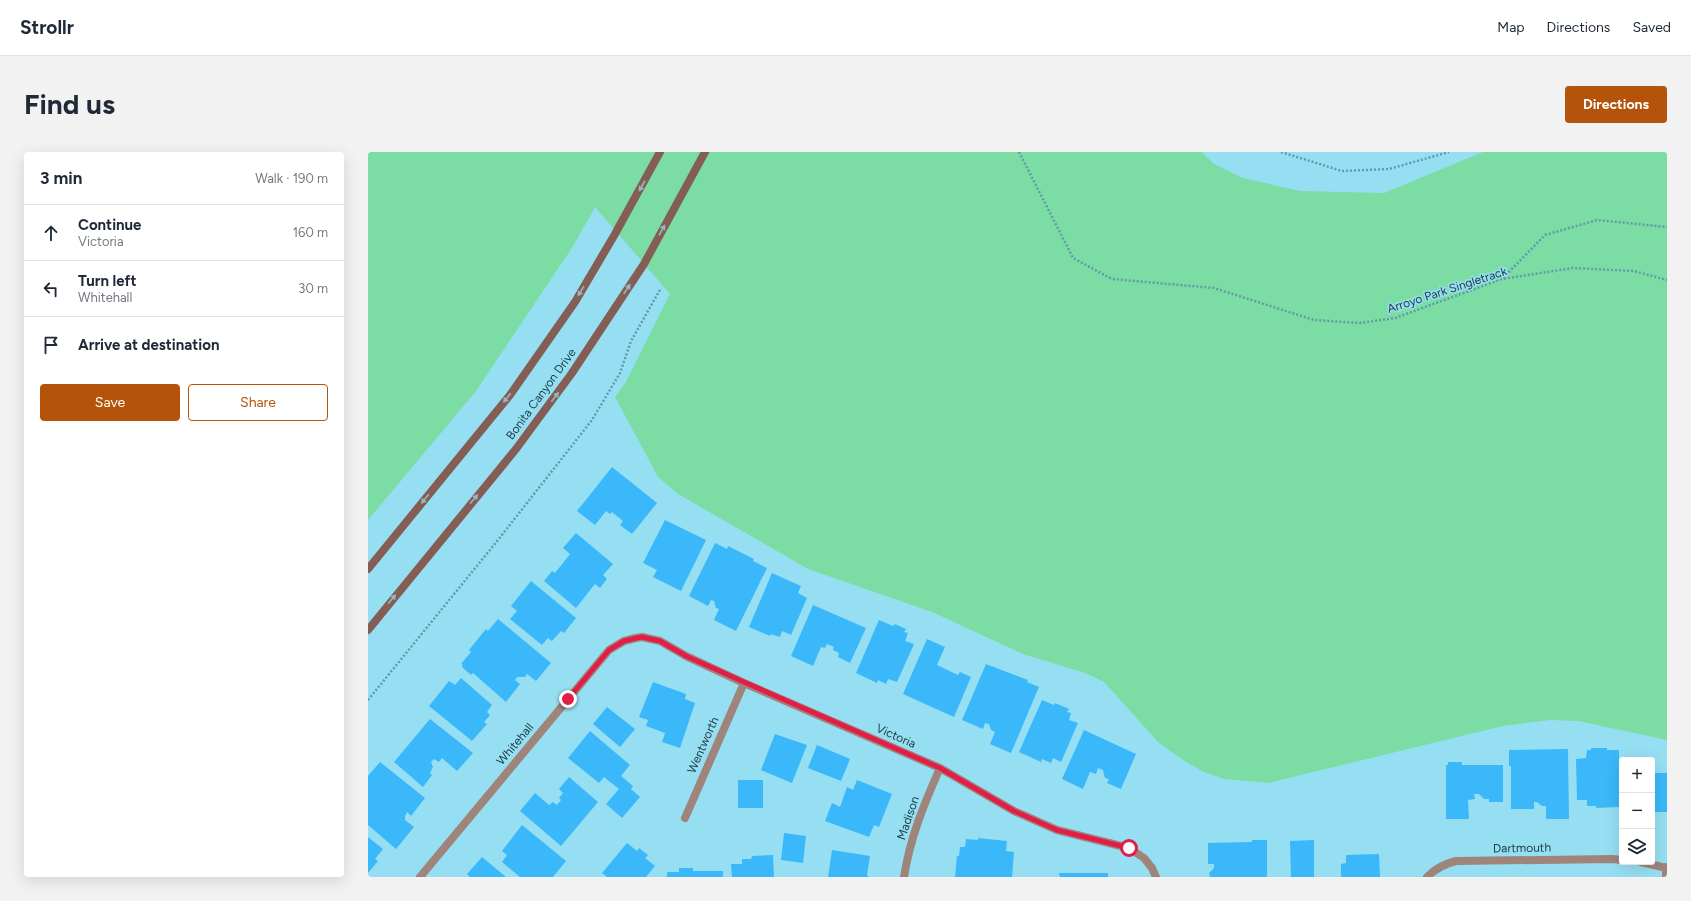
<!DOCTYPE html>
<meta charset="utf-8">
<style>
body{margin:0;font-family:Figtree,sans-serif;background:#f2f2f3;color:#1f2937}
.controls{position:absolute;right:12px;bottom:12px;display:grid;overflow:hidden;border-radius:4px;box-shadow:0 4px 16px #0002}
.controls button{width:36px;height:36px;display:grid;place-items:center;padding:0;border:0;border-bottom:1px solid #e0e1e3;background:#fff;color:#1f2937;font:20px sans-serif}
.stop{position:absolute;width:12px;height:12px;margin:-9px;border:3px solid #e11d48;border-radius:50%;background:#fff}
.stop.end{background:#e11d48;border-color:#fff;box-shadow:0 1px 4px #0008}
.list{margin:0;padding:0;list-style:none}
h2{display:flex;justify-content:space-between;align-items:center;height:52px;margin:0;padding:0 16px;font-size:17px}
h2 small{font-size:13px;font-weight:400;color:#747a83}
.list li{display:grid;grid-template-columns:26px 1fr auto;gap:12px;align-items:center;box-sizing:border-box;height:56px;padding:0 16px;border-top:1px solid #e0e1e3}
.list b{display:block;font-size:15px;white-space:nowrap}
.list p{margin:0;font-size:13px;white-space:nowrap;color:#747a83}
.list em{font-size:13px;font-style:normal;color:#747a83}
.actions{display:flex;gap:8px;padding:12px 16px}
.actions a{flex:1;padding:9px 0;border:1px solid #b45309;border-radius:4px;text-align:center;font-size:14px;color:#b45309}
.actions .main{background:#b45309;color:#fff}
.icon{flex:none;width:22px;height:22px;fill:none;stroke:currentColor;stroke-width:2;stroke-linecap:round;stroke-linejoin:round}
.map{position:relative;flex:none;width:1299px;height:725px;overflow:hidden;border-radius:4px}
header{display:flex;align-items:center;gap:24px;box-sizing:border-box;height:56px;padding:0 20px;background:#fff;border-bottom:1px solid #e0e1e3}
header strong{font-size:19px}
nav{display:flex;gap:22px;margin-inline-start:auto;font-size:14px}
.intro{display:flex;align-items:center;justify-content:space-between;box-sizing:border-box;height:96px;padding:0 24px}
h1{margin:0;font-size:28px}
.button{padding:10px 18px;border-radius:4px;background:#b45309;color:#fff;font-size:14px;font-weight:700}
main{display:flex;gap:24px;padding:0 24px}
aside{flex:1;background:#fff;border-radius:4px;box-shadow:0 4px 16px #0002}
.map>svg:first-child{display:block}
.green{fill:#7bdda4}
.building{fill:#3ab8f9}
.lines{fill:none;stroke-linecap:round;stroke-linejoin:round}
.path{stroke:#639aa8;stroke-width:2.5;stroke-dasharray:2 2;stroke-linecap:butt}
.street{stroke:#9f847c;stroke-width:8}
.secondary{stroke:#845e54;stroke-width:8}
.oneway{fill:#91b8c3}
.route{stroke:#e11d48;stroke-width:5}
.labels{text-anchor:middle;stroke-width:3;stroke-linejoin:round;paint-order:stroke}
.street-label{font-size:12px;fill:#1c3b42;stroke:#96dff3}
</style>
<header>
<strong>Strollr</strong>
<nav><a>Map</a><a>Directions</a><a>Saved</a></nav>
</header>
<div class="intro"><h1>Find us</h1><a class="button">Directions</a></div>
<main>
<aside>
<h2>3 min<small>Walk · 190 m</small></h2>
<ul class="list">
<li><svg class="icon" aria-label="ahead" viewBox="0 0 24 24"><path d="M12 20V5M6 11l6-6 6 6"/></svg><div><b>Continue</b><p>Victoria</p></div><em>160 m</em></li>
<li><svg class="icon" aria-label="left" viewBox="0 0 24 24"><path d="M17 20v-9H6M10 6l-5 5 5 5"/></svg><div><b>Turn left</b><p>Whitehall</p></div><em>30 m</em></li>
<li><svg class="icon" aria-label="arrive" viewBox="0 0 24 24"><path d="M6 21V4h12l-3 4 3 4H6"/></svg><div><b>Arrive at destination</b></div></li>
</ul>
<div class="actions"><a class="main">Save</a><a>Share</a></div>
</aside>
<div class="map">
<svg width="1299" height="725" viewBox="0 0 1299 725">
<rect width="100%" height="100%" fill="#96dff3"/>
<path class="green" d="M0 0H834L846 12 875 26 932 39 1016 41 1115 0H1299V588L1210 569 1182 568 1135 574 900 631 856 627 836 620 818 610 791 591 736 530 717 521 655 502 564 460 440 417 310 342 290 325 247 245 258 230 302 142 227 55 204 96 108 239 0 368Z"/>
<path class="building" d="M244 315 289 351 264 382 252 373 255 369 244 360 242 362 238 359 227 373 209 359Z
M297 368 338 388 313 439 285 425 289 418 275 411Z
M208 381 245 412 235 423 239 427 232 436 227 432 208 456 176 429 184 419 187 421 202 402 195 396Z
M347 391 359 397 360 394 386 407 385 409 399 416 368 479 346 468 351 457 348 456 346 449 343 448 340 454 321 444Z
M404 421 433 434 430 441 439 446 423 483 414 479 412 485 403 482 402 484 381 475Z
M163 429 208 466 196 481 193 479 184 489 180 486 174 493 142 467 149 459 143 454Z
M445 453 498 476 482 511 470 505 471 501 465 498 466 495 459 492 457 496 453 495 445 514 423 504Z
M130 467 183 511 168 529 159 522 157 525H149L147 528 152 532 138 550 105 521 103 523 94 515 95 513 93 512 103 500 101 498 118 477 120 479Z
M511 468 525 474 527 472 538 477 536 480 540 481 537 489 546 492 529 530 520 527 518 532 510 528 509 531 488 521Z
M559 487 577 495 569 513 590 523 592 520 603 525 586 565 535 542Z
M618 512 660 528 659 530 671 535 643 601 622 592 627 580 623 578 621 572 617 571 615 577 594 568Z
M93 526 124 553 119 560 122 563 116 570 119 572 104 589 61 554 81 529 87 533Z
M285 530 318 542 317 547 327 551 312 596 294 590 297 581 278 574 280 568 271 565Z
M674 548 686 553 687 551 701 557 699 560 703 561 701 568 710 571 693 610 685 606 683 611 674 607 673 610 651 600Z
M239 555 267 577 252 595 225 572Z
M62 567 105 601 89 619 74 606 71 610 66 607 63 610 65 615 62 621 64 623 55 635 26 610Z
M716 578 768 602 753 637 739 631 741 627 737 626 735 618 730 616 728 622 722 620 715 637 694 627Z
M222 579 262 613 253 624 265 634 263 637 272 645 254 666 238 652 251 637 236 625 231 631 200 606Z
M407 582 439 593 424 631 393 618Z
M449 593 482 607 473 629 440 616Z
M1223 596H1239V598H1251V655L1228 656V654H1219V648H1209L1208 607 1218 606 1219 598H1223Z
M1200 597 1201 667H1178V654H1174L1169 650H1166V657H1143V614H1141V598Z
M12 610 57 646 43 664 39 660 37 664V668L46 675 28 697 0 673V624Z
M1080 610H1094V613H1135V650H1121V647H1116L1111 642H1106L1107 647 1100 648 1101 667H1078V613H1080Z
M1284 621H1299V660H1284Z
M201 625 230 650 193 694 152 659 167 641 181 653 185 650 189 653 193 648 191 646 195 641 191 637Z
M370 628H395V656H370Z
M489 628 524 642 511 675 506 673 501 685 457 669 464 651 472 655 479 635 485 638Z
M154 673 198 709 185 725H152L134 710 139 703 134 699Z
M416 681 438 684 435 711 413 708Z
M0 685 15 697 7 707 10 709 0 721Z
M610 686 639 689 638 699 646 700 644 725H587L589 704H591L592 695H597L598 687 610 688Z
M884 688H899V725H842L841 721 846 716V712H840V691L884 690Z
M946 688V725H923L922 689Z
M259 691 269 699 271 696 280 703 277 706 287 714 278 725H239L234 721Z
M464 698 502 704 499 723 501 725H460Z
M1011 702 1012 725H973V712L978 711V703Z
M405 703 406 725H364L363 712H374V707H383L384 704Z
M114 705 138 725H102L99 722Z
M311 716H325V719H355V725H299V720H311Z
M691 721H740V725H692Z"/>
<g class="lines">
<path class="path" d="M651 0 705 106 744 127 846 136 946 168 992 171 1027 166 1134 127 1205 116 1266 119 1299 128
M913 0 974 19 1021 17 1081 0
M1135 126 1177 83 1229 68 1299 75
M0 548 130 388 224 268 252 221 263 189 293 136"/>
<path class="street" d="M317 666 376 531
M1273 710 1299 716
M1298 715V725
M52 725 241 498 256 489 268 486 274 485 292 489 318 504 376 531 572 616 646 659 689 678 761 696 776 706 784 716 788 725
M536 725C542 686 556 652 572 616
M1059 725C1068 716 1076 712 1088 709L1244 707 1254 708"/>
<path class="secondary" d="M0 417 142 243 207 150 247 82 292 0
M0 478 148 297 204 221 276 112 337 0"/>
</g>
<defs><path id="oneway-solid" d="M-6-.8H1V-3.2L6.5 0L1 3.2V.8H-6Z"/></defs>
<g class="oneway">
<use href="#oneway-solid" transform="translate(274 34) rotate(119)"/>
<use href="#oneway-solid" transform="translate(294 78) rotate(-61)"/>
<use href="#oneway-solid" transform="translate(259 137) rotate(-57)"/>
<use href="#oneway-solid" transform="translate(213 139) rotate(121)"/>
<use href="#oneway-solid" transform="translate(187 245) rotate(-53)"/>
<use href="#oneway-solid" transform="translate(139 246) rotate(128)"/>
<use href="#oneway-solid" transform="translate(57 347) rotate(129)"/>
<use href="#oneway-solid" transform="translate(106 347) rotate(-50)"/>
<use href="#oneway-solid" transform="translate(24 447) rotate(-51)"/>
</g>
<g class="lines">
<path class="route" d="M200 547 241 498 256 489 268 486 274 485 292 489 318 504 376 530 572 616 646 659 689 678 761 696"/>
</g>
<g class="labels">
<g class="street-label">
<text transform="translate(1079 138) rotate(-18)" y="4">Arroyo Park Singletrack</text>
<text transform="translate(173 242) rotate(-54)" y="4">Bonita Canyon Drive</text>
<text transform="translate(528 584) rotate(24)" y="4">Victoria</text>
<text transform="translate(147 592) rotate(-50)" y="4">Whitehall</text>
<text transform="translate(335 593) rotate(-66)" y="4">Wentworth</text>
<text transform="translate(540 666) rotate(-71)" y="4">Madison</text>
<text transform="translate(1154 696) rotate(-1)" y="4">Dartmouth</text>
</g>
</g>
</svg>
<div class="controls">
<button>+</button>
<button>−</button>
<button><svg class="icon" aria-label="layers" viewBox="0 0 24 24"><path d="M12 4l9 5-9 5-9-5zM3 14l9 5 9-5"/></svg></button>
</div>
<div class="stop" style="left:761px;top:696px"></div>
<div class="stop end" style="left:200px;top:547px"></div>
</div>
</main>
